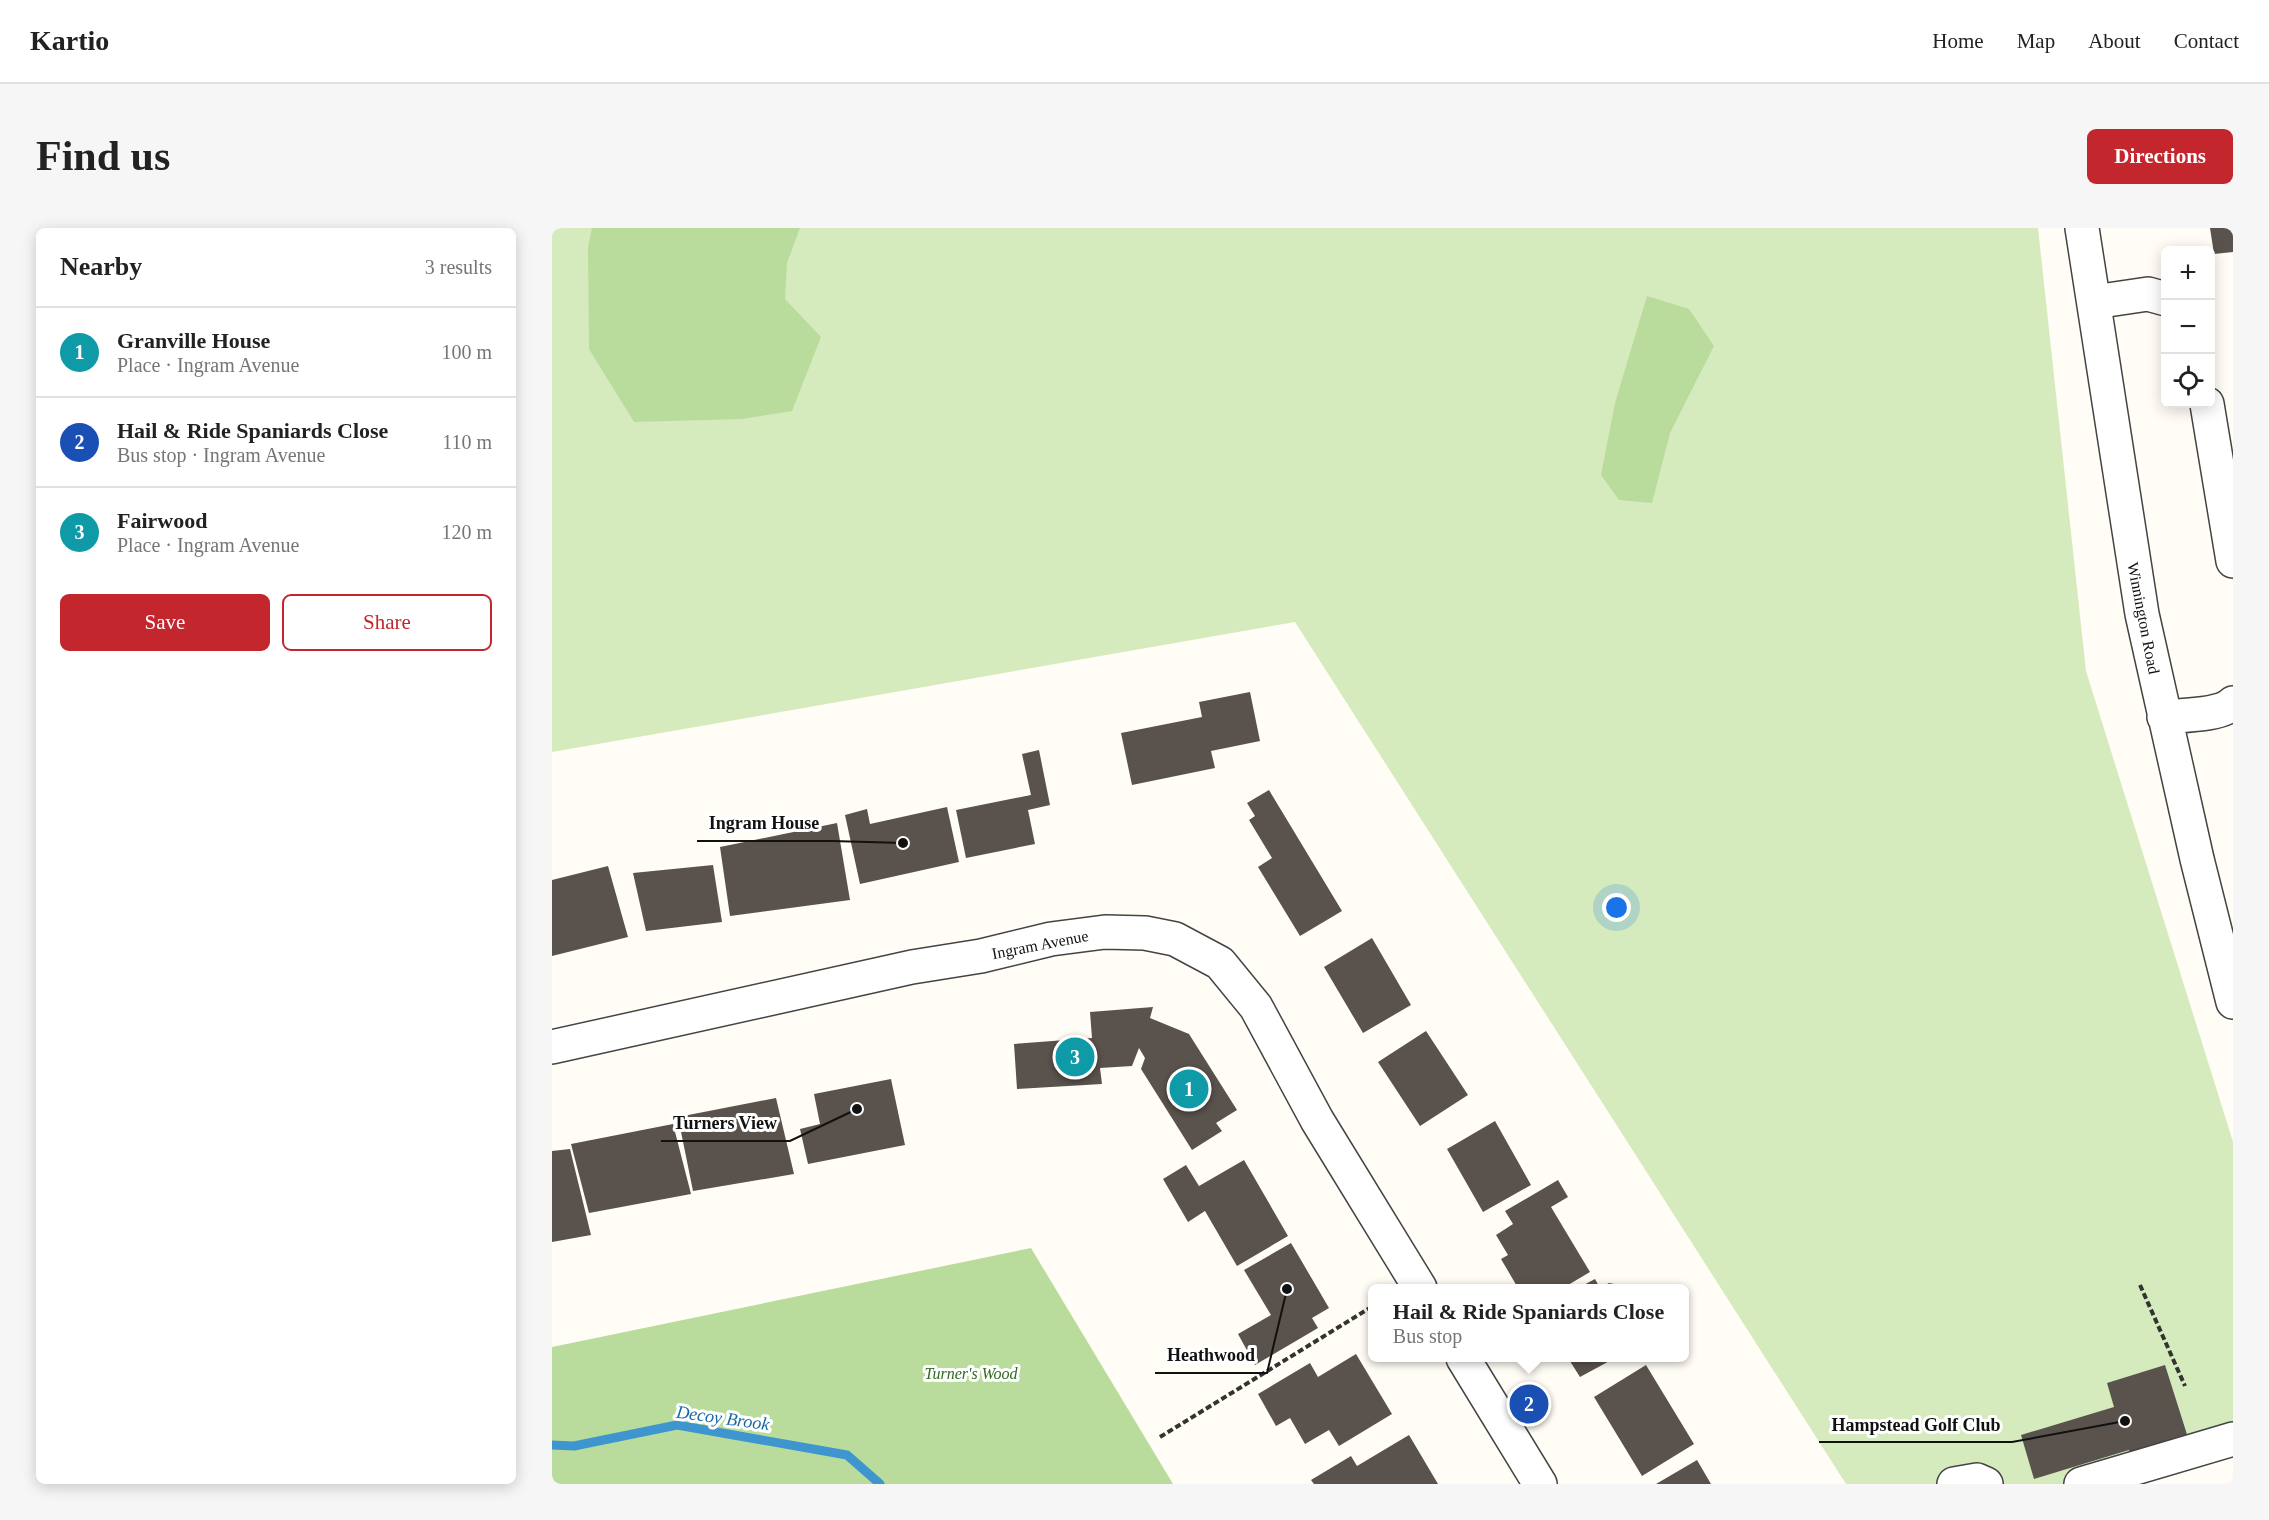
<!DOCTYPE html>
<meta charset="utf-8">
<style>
body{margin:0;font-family:"Times New Roman",serif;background:#f6f6f6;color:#222}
.controls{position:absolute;right:18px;top:18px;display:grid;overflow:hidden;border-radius:9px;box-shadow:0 3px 15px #0003}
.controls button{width:54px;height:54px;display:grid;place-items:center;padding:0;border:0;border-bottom:2px solid #e0e0e0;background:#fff;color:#222;font:30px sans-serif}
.you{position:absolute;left:1065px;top:680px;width:21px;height:21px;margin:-15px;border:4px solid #fff;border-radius:50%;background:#1a73e8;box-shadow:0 0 0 9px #1a73e833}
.badge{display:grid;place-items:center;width:39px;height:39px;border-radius:50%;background:#c4262e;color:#fff;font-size:20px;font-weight:700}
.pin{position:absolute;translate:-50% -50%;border:3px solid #fff;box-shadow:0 2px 6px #0006}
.popup{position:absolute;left:816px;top:1056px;width:321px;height:78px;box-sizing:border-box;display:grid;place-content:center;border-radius:9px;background:#fff;filter:drop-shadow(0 2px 4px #0005);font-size:20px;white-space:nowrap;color:#767676}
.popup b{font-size:22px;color:#222}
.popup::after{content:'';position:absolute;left:50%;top:100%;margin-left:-12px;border:12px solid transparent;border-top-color:#fff}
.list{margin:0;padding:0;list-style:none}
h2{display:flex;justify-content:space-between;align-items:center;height:78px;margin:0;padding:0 24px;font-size:26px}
h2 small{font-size:20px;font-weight:400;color:#767676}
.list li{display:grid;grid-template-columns:39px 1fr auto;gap:18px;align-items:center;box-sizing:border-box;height:90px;padding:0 24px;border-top:2px solid #e0e0e0}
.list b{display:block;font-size:22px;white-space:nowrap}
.list p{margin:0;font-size:20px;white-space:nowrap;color:#767676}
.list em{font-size:20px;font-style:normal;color:#767676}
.actions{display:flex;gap:12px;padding:18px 24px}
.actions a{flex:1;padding:14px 0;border:2px solid #c4262e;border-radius:9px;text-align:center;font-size:21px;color:#c4262e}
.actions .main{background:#c4262e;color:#fff}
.icon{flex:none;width:33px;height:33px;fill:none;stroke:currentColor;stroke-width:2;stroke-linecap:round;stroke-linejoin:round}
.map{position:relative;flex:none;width:1681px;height:1256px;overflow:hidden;border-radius:9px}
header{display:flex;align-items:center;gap:36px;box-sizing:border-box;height:84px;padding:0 30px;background:#fff;border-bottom:2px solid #e0e0e0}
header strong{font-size:28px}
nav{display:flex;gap:33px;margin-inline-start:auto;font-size:21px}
.intro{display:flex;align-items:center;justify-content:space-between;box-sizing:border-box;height:144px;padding:0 36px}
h1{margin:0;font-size:42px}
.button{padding:15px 27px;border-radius:9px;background:#c4262e;color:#fff;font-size:21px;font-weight:700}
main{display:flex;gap:36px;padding:0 36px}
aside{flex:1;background:#fff;border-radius:9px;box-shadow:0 3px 15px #0003}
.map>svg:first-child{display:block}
.green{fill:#d5ebbd}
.forest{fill:#b9dc9c}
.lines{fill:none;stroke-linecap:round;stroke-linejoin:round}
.stream{stroke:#3f96cf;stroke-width:9}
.building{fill:#5a524d}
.minor-casing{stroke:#444;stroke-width:36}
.path{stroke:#333;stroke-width:4;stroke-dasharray:6 3;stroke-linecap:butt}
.minor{stroke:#fff;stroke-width:33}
.labels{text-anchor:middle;stroke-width:6;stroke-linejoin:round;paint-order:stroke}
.street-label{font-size:16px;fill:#111;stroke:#fff}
.park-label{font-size:16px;font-style:italic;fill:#2f6b1f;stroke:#fff}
.water-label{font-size:18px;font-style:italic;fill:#1768a6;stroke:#fff}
.leader{fill:none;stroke:#111;stroke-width:2}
.callout-dot{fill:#111;stroke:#fff;stroke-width:2}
.callout-label{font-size:18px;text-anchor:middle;font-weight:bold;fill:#111;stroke:#fff;stroke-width:6;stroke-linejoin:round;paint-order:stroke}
</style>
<header>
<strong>Kartio</strong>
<nav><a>Home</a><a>Map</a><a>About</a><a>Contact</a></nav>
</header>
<div class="intro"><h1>Find us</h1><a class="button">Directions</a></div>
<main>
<aside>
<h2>Nearby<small>3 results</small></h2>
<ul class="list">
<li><span class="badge" style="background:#0f9aa8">1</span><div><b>Granville House</b><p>Place · Ingram Avenue</p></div><em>100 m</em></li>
<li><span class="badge" style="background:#1a4fb4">2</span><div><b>Hail &amp; Ride Spaniards Close</b><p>Bus stop · Ingram Avenue</p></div><em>110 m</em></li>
<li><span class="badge" style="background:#0f9aa8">3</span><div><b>Fairwood</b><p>Place · Ingram Avenue</p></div><em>120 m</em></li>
</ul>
<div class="actions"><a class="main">Save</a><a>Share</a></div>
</aside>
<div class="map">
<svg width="1681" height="1256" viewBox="0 0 1681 1256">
<rect width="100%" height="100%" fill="#fffdf5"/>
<path class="green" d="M0 0H1486L1534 443 1681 914V1220L1575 1256H1294L743 394 0 524Z"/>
<path class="forest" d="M40 0H248L235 35 233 71 269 109 240 183 190 191 82 194 37 121 36 19Z
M1095 68 1137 81 1162 118 1118 205 1100 275 1067 272 1049 247 1063 175Z
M479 1020 621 1256H0V1119Z"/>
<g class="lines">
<path class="stream" d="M0 1217 22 1218 125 1197 295 1227 328 1256"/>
</g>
<path class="building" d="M1658 0H1681V24L1662 26Z
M698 464 708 513 659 523 663 540 580 557 569 505 650 489 647 474Z
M487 522 498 577 476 582 483 616 414 630 404 582 479 567 470 526Z
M717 562 790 683 748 708 706 639 720 630 697 592 703 588 695 575Z
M395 579 407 634 308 656 293 587 315 581 318 596Z
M285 595 298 672 178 688 168 619Z
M161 637 170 694 94 703 81 645Z
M56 638 76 709 0 728V652Z
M820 710 859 777 811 805 772 739Z
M601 779 598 790 637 806 685 882 664 895 670 903 640 922 589 841 593 830 587 820 580 838 548 840 550 856 465 861 462 816 540 810 538 784Z
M874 803 916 867 868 898 826 834Z
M339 851 353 917 256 936 248 901 268 896 262 866Z
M224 870 242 946 141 963 126 889Z
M943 893 979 957 931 984 895 921Z
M121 896 139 966 37 985 19 916Z
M18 921 39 1007 0 1014V923Z
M692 932 736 1008 685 1038 653 983 636 994 611 951 634 937 647 958Z
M1006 952 1016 969 999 979 1038 1044 1011 1060H975L972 1056 966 1060 949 1031 956 1027 944 1007 961 996 953 983Z
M739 1015 777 1080 760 1090 766 1100 703 1137 686 1106 719 1087 692 1042Z
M1043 1051 1048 1060H1026Z
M1057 1055 1067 1057 1068 1060H1048Z
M804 1126 840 1186 787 1218 777 1202 753 1216 738 1190 724 1198 706 1166 758 1135 766 1149Z
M1016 1130H1063L1028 1149Z
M1094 1137 1142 1216 1090 1248 1042 1169Z
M1613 1137 1639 1219 1581 1237 1577 1222 1482 1251 1469 1207 1562 1179 1555 1155Z
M857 1207 886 1256H762L759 1252 799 1228 805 1238Z
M1145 1232 1159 1256H1104Z"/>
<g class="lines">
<g class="minor-casing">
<path id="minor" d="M1530 0 1590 386 1645 631 1681 774
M1542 74 1596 66 1614 71
M1655 176 1681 333
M1612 489C1630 487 1668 488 1681 475
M0 819 360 739 429 728 499 711 553 704 593 705 623 711 668 735 704 779 765 892 868 1060
M911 1130 988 1256
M1402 1256 1425 1252 1434 1256
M1529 1256 1681 1211"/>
</g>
<path class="path" d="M1588 1057 1633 1158
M608 1209 821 1078"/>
<use href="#minor" class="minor"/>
</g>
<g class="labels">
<g class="street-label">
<text transform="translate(1592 390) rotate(79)" y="6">Winnington Road</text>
<text transform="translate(488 716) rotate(-11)" y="6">Ingram Avenue</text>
</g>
<g class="park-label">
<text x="419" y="1151">Turner's Wood</text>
</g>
<g class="water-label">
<text transform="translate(171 1190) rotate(8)" y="6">Decoy Brook</text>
</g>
</g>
<path class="leader" d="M351 615L280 613H145M305 881L238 913H109M735 1061L715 1145H603M1573 1193L1460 1214H1267"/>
<g class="callout-dot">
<circle cx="351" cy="615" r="6"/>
<circle cx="305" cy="881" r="6"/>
<circle cx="735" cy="1061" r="6"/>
<circle cx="1573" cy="1193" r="6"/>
</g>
<g class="callout-label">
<text x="212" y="601">Ingram House</text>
<text x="173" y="901">Turners View</text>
<text x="659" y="1133">Heathwood</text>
<text x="1364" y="1203">Hampstead Golf Club</text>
</g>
</svg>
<div class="controls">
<button>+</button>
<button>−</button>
<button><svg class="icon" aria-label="locate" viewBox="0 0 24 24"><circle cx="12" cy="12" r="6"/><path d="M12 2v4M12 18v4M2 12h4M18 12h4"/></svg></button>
</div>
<div class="you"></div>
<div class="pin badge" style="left:637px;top:861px;background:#0f9aa8">1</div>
<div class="pin badge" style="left:977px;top:1176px;background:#1a4fb4">2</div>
<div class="popup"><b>Hail &amp; Ride Spaniards Close</b>Bus stop</div>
<div class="pin badge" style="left:523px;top:829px;background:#0f9aa8">3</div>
</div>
</main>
